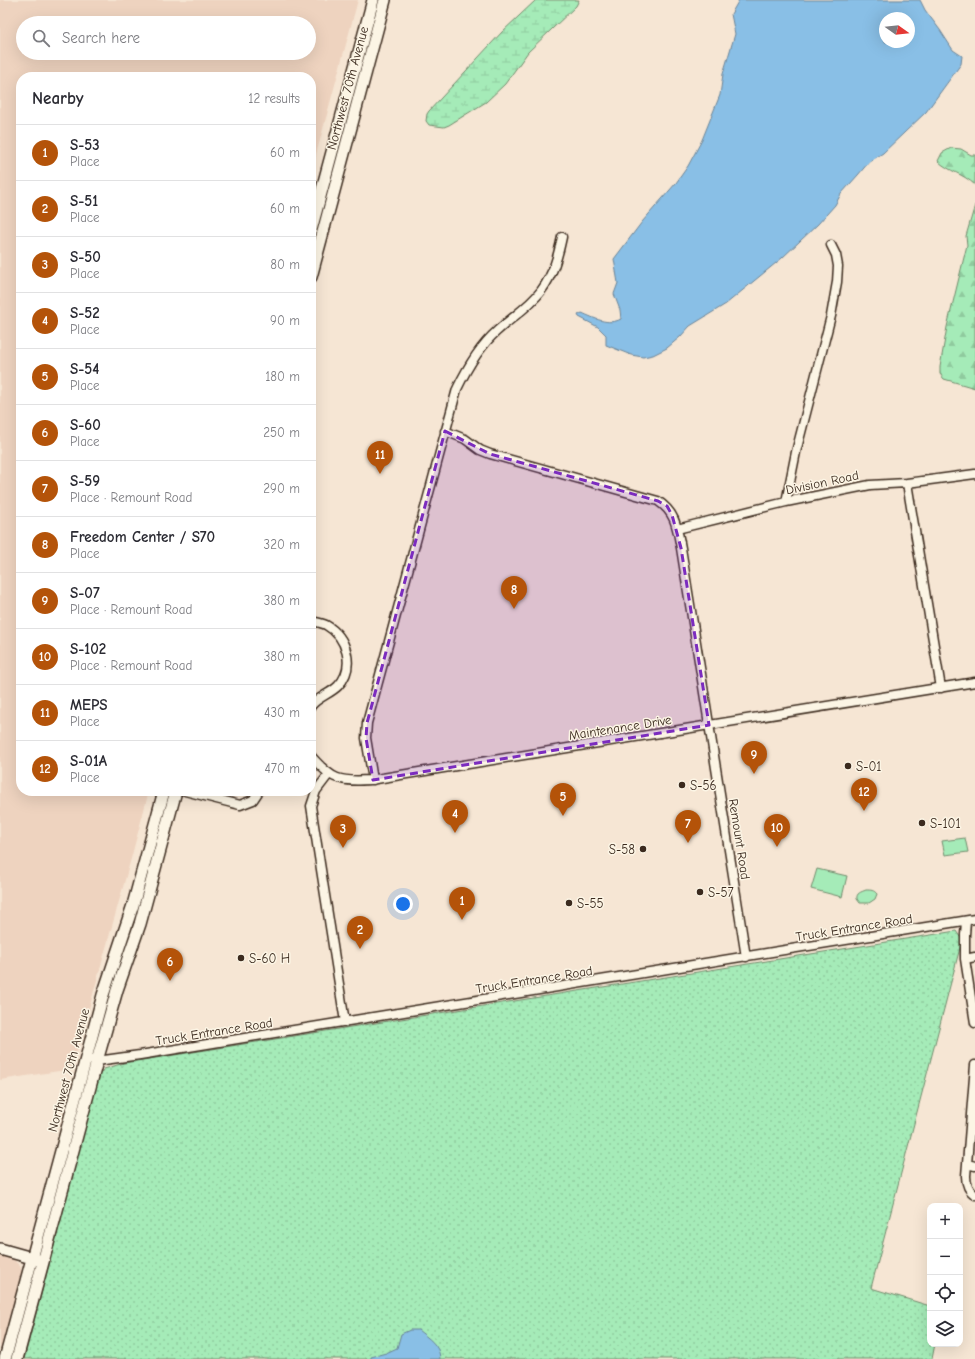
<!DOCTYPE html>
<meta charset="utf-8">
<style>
body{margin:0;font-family:"Comic Neue",sans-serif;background:#f2f2f3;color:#2b2b33}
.controls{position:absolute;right:12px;bottom:12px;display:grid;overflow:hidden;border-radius:8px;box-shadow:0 4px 16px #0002}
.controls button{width:36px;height:36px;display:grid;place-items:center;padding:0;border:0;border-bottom:1px solid #e1e1e2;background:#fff;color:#2b2b33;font:20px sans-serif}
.compass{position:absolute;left:879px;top:12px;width:36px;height:36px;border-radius:50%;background:#fff;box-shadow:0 4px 16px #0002;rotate:105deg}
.you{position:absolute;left:403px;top:904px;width:14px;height:14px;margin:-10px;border:3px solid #fff;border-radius:50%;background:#1a73e8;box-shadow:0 0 0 6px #1a73e833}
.badge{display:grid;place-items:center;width:26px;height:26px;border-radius:50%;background:#b45309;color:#fff;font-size:13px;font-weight:700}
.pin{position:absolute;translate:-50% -33px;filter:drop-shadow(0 1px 2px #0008)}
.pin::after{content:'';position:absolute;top:21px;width:14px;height:12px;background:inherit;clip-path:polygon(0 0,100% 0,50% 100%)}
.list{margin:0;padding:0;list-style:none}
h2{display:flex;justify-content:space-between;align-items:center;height:52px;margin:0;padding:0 16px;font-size:17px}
h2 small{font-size:13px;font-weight:400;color:#7c7c81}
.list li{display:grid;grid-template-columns:26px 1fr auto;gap:12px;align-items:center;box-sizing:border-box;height:56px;padding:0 16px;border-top:1px solid #e1e1e2}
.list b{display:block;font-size:15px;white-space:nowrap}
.list p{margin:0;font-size:13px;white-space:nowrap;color:#7c7c81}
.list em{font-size:13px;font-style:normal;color:#7c7c81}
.icon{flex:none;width:22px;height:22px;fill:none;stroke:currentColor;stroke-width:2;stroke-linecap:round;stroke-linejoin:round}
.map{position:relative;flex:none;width:975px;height:1359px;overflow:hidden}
.search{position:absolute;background:#fff;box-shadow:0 4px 16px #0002;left:16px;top:16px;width:300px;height:44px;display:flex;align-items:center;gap:10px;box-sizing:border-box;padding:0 14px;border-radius:22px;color:#7c7c81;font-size:15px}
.panel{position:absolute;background:#fff;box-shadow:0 4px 16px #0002;left:16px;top:72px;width:300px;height:724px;border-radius:16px}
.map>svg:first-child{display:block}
.built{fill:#eed3bf;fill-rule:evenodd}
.grass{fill:url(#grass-dots);stroke:#708a6b}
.forest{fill:url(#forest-firs);stroke:#708a6b}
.wetland{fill:url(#wetland-marsh);stroke:#708a6b}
.park{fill:#a5ebb8;stroke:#708a6b}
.water{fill:#89bfe6;stroke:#6a8396;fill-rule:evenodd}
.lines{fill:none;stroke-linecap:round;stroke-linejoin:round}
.street-casing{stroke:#3b2a1e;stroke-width:11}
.secondary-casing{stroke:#3b2a1e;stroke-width:14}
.street{stroke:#fcf5e5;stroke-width:8}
.secondary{stroke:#fcf5e5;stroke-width:11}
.marked{fill:#7b2cbf;fill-opacity:0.2;stroke:#7b2cbf;stroke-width:3;stroke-dasharray:8 5;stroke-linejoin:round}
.poi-dot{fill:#3b2a1e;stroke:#fcf5e5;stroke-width:1.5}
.labels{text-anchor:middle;stroke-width:3;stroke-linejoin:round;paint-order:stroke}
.street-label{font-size:13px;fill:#3b2a1e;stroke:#fcf5e5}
.poi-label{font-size:13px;fill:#3b2a1e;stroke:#fcf5e5;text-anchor:start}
</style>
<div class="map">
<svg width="975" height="1359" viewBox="0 0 975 1359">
<defs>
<pattern id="grass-dots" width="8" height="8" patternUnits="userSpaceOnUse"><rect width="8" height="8" fill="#a5ebb8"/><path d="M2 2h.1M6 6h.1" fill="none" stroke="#8fca9e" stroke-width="1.8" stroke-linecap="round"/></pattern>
<pattern id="forest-firs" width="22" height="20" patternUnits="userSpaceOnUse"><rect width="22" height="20" fill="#a5ebb8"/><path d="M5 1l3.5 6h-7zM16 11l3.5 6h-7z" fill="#8fca9e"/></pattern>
<pattern id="wetland-marsh" width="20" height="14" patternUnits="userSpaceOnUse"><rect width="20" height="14" fill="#a5ebb8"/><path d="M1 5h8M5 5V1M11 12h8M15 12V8" fill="none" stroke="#8fca9e"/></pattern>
</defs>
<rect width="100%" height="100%" fill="#f6e6d4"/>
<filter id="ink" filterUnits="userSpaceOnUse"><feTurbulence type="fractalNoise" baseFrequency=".025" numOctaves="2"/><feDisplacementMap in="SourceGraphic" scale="8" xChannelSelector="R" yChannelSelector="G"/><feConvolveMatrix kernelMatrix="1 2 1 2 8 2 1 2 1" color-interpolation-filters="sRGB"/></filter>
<g filter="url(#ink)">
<path class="built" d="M0 0H358L311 173V77H21V791H149L132 855 72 1069 0 1080ZM23 23H309V53H23Z
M0 1255 14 1260 20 1266 22 1272V1282L0 1359Z"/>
<path class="grass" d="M956 931 962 940 871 1288 930 1306V1344H935L932 1359H24L99 1075 104 1069 124 1063Z"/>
<path class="forest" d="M951 148 961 149 971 155H975V185C964 174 948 171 938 161L942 153Z
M975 205V388L944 379 940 374V367L947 327 967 245 966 236Z"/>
<path class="wetland" d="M536 0H579L576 6 528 52 505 84 486 102 449 125 444 127 429 125 426 121 427 114 429 111 502 32Z"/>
<path class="park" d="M965 838 968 852 945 855 942 841Z
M817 869 847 876 842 897 811 889Z
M866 890C871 890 874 890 877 894L875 899 869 903H860L857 899C856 893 861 892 866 890Z"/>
<path class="water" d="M739 0H920L925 10 940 30 953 50 962 56 961 64 926 112 883 153 869 162 858 175 841 194 835 205 818 224 782 258 726 304 690 326 680 337 667 348 653 355 643 357 631 355 606 345V335L598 327 579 317 578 315 582 313C594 318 608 326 621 319L620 310 614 294 618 283 614 259 642 222 676 183 688 166 702 140 720 95 723 74 735 34 731 14ZM885 18H909V42H885Z
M410 1330H418C428 1338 440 1345 440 1359H371V1357L386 1353 397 1348 401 1334Z"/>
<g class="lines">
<g class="street-casing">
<path id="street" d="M445 431 465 439 480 450 490 454 658 501C676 513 677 528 681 548L746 957
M907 483 941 688
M786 502 796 452 831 316 837 282 838 266 836 255 831 245
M677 529 786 502 870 485 907 483 975 474
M311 621C316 622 322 623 326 625 347 637 356 667 338 686 330 694 318 697 311 706
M311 756C332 780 339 782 370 780L975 682
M329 774 316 791 311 806 345 1022
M373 780 366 738 367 723 457 389C467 368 480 346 497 331 512 317 529 307 541 291 553 275 558 256 562 237
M185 791 240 805 253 800 259 791
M966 921 965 935V959L975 1023
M965 959 975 957
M93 1060 97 1061 140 1055 975 919
M975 1065 966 1176C966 1184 968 1190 975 1195
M967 1164 975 1166"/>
</g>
<g class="secondary-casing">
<path id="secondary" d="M311 230 373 0
M311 277 385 0
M0 1249 39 1260
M5 1359 103 995 133 905 164 791
M17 1359 97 1061 117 990 140 924 176 791"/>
</g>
<use href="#street" class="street"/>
<use href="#secondary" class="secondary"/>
</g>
</g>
<path class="marked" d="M445 431 490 454 658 501 667 506 672 515 681 548 709 725 373 780 366 738 367 723Z"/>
<g class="poi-dot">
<circle cx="848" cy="766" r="4"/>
<circle cx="682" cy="785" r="4"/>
<circle cx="922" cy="823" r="4"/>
<circle cx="643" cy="849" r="4"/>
<circle cx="700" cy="892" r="4"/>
<circle cx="569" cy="903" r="4"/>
<circle cx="241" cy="958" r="4"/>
</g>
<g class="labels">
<g class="street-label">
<text transform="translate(347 88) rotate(-75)" y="5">Northwest 70th Avenue</text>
<text transform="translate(822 482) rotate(-12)" y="5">Division Road</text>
<text transform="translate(620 727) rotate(-9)" y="5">Maintenance Drive</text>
<text transform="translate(740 839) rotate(81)" y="5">Remount Road</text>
<text transform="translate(854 927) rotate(-9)" y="5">Truck Entrance Road</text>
<text transform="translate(534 979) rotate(-9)" y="5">Truck Entrance Road</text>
<text transform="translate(214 1031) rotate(-9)" y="5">Truck Entrance Road</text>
<text transform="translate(68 1070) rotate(-75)" y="5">Northwest 70th Avenue</text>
</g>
<g class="poi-label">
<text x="856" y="771">S-01</text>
<text x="690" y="790">S-56</text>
<text x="930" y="828">S-101</text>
<text x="635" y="854" text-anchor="end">S-58</text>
<text x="708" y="897">S-57</text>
<text x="577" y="908">S-55</text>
<text x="249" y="963">S-60 H</text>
</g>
</g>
</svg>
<div class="controls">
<button>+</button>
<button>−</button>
<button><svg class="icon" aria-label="locate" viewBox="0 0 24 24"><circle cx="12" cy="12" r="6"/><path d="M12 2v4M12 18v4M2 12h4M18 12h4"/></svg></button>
<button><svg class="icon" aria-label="layers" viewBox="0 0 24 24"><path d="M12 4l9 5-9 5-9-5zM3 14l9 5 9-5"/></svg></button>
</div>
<svg class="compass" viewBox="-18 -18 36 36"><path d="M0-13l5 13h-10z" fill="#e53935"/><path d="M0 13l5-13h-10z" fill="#7c7c81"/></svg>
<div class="you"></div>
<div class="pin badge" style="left:462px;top:920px">1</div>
<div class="pin badge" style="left:360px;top:949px">2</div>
<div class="pin badge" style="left:343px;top:848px">3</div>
<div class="pin badge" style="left:455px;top:833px">4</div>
<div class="pin badge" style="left:563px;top:816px">5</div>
<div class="pin badge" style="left:170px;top:981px">6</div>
<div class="pin badge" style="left:688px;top:843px">7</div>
<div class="pin badge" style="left:514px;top:609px">8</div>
<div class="pin badge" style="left:754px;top:774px">9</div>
<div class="pin badge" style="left:777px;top:847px">10</div>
<div class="pin badge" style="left:380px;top:474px">11</div>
<div class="pin badge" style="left:864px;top:811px">12</div>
<div class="search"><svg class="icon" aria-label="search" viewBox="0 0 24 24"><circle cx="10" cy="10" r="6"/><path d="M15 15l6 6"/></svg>Search here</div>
<section class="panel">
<h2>Nearby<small>12 results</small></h2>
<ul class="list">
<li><span class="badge">1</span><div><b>S-53</b><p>Place</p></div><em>60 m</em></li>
<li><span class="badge">2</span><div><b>S-51</b><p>Place</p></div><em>60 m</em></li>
<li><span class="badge">3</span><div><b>S-50</b><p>Place</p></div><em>80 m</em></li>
<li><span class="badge">4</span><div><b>S-52</b><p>Place</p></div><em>90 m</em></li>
<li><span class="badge">5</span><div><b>S-54</b><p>Place</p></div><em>180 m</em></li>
<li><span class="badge">6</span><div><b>S-60</b><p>Place</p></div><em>250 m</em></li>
<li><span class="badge">7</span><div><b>S-59</b><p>Place · Remount Road</p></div><em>290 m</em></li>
<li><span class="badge">8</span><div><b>Freedom Center / S70</b><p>Place</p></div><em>320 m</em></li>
<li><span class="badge">9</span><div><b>S-07</b><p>Place · Remount Road</p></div><em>380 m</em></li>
<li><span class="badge">10</span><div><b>S-102</b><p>Place · Remount Road</p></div><em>380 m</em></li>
<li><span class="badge">11</span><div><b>MEPS</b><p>Place</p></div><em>430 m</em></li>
<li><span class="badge">12</span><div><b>S-01A</b><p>Place</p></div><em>470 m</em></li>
</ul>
</section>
</div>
